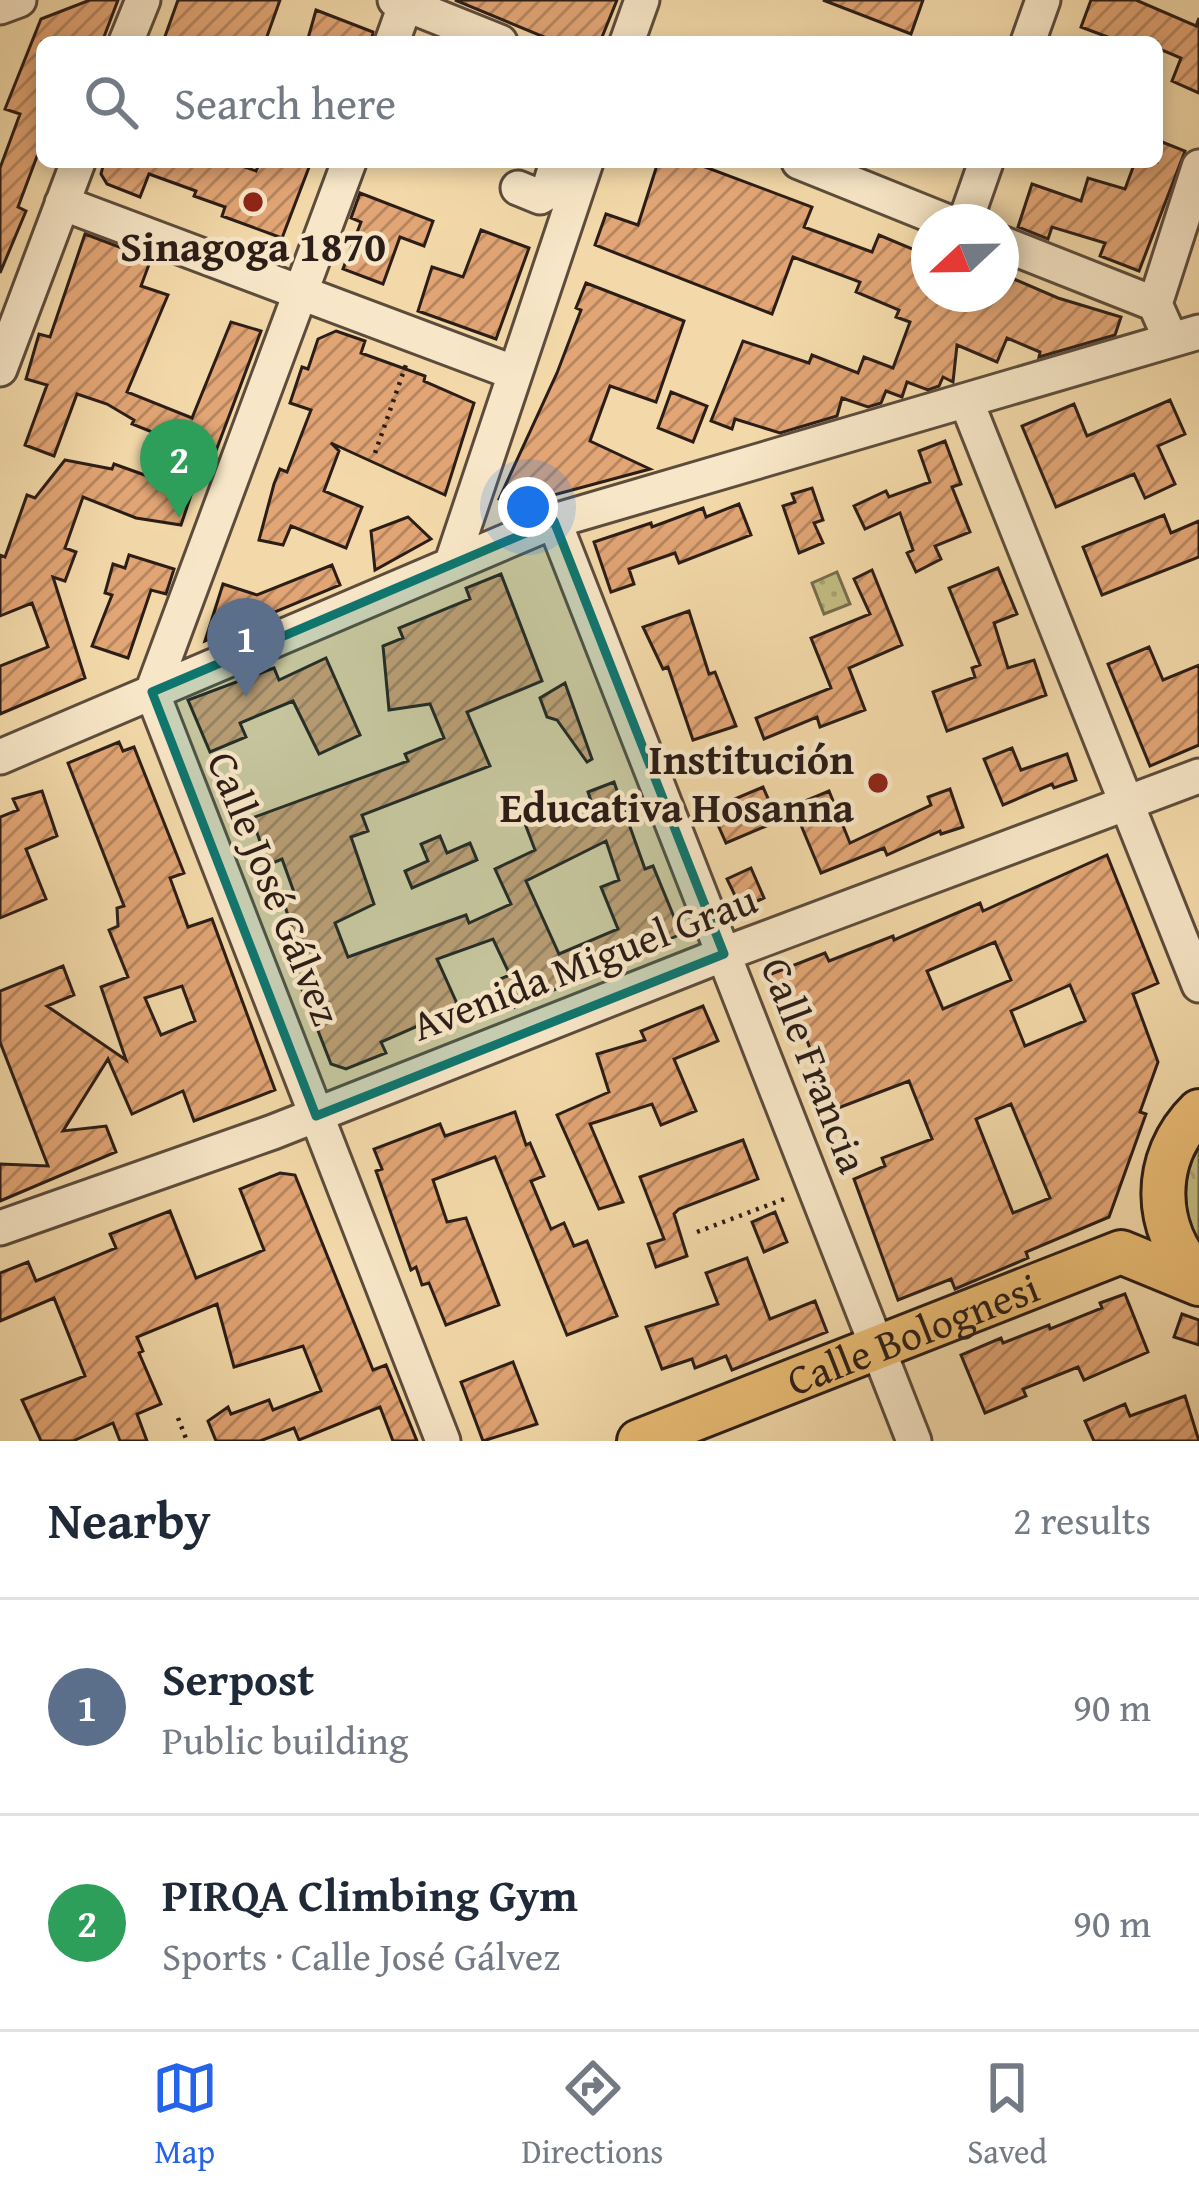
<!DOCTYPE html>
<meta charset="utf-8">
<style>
body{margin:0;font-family:"Gentium Book Plus",serif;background:#f6f6f7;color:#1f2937}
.compass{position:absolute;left:911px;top:204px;width:108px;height:108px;border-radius:50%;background:#fff;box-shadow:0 6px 18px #0003;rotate:248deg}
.you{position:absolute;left:528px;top:507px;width:42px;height:42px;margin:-30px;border:9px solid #fff;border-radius:50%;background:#1a73e8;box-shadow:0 0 0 18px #1a73e833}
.badge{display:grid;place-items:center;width:78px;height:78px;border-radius:50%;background:#2563eb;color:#fff;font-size:39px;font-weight:700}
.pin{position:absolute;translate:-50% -99px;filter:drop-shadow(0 3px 6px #0008)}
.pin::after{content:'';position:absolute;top:63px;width:42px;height:36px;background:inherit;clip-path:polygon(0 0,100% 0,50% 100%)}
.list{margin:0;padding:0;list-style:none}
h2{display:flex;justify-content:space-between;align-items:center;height:156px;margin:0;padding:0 48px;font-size:51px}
h2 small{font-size:39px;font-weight:400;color:#747a83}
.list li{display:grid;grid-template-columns:78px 1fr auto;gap:36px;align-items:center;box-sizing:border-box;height:216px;padding:0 48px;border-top:3px solid #e0e1e3}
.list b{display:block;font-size:45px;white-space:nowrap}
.list p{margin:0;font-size:39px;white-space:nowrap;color:#747a83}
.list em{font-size:39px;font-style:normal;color:#747a83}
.icon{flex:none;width:66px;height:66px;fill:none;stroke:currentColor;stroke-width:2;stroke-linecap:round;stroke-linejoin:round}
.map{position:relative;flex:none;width:1199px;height:1441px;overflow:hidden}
.search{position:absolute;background:#fff;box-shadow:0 6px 18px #0003;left:36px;right:36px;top:36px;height:132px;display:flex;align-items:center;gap:30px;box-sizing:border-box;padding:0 42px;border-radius:18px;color:#747a83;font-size:45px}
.sheet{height:588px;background:#fff}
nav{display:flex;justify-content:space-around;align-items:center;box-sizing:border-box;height:168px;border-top:3px solid #e0e1e3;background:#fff;font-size:33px;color:#747a83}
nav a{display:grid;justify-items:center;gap:6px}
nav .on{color:#2563eb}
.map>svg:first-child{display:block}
.grass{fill:url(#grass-dots);stroke:#766d4d;stroke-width:3}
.park{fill:url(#park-crowns);stroke:#766d4d;stroke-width:3}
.building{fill:url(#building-hatch);stroke:#2b1d17;stroke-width:3;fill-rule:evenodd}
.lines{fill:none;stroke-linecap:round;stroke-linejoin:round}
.minor-casing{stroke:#5d4c3c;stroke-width:39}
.major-casing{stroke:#2b1d17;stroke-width:48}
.path{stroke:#2b1d17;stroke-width:4.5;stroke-dasharray:3 6;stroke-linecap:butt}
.minor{stroke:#f7e6c7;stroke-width:33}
.major{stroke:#eabc74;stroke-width:42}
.marked{fill:#0f766e;fill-opacity:0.2;stroke:#0f766e;stroke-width:9;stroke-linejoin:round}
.poi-dot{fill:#8f2418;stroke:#f7e6c7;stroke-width:4.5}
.labels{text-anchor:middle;stroke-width:9;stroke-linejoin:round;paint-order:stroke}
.poi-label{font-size:42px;font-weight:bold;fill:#2b1d17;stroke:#f7e6c7}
.street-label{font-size:42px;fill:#2b1d17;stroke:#f7e6c7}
</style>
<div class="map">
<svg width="1199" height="1441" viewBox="0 0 1199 1441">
<defs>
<pattern id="grass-dots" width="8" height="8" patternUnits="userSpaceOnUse" patternTransform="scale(3)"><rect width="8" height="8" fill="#c2bd83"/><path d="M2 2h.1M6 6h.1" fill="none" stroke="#a7a270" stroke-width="1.8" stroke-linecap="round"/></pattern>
<pattern id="park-crowns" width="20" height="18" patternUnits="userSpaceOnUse" patternTransform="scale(3)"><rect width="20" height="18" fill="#c2bd83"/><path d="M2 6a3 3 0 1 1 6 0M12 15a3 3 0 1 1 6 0" fill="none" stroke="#a7a270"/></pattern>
<pattern id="building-hatch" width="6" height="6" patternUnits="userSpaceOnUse" patternTransform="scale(3)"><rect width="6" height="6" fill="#e2a575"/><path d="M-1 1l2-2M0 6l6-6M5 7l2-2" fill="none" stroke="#b7865f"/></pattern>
</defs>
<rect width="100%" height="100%" fill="#f3d9a9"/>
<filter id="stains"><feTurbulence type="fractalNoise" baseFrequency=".00167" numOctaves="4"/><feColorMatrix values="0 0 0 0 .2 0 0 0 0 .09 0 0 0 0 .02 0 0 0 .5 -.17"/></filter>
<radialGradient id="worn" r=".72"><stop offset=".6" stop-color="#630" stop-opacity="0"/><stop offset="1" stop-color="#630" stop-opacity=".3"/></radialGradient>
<path class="grass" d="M837 572 850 604 824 614 812 583Z"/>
<path class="park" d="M1199 1127V1259L1175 1178Z"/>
<path class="building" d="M90 0H118L102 42H42V143L18 207 26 211 0 273V168L20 114 5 109 41 19Z
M178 0H280L265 42H163Z
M455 0H617L600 42H556Z
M823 0H923L911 34Z
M1091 0H1136L1196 26 1199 18V93L1172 81 1181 58 1157 48V42H1121L1081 27Z
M316 10 373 32 371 42H307Z
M1157 140 1185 151 1139 271 1100 256 1105 243 1052 227 1048 239 1018 227 1032 184 1081 201 1088 178 1125 189 1135 162H1157Z
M104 162H231L256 171 260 162H311L282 238 222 216 225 207 194 196 196 191 149 174 140 197 107 184 101 174Z
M658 162H692L812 207 804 227 872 252 879 235 929 256V294H1001L1007 276 1058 298 1121 317 1115 335 1039 357 1040 352 1007 338 997 362 957 345 953 382 943 377 939 386 928 390 907 382 902 397 886 391 881 403 868 407 842 398 837 416 780 433 735 419 732 429 711 421 743 341 809 363 812 355 858 373 864 357 893 368 910 322 896 317 899 310 856 292 860 282 793 257 772 314 595 245 606 214 638 225Z
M360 193 433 221 424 246 400 237 383 284 343 269 361 222 351 218Z
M481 230 529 248 496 339 418 311 432 267 463 277Z
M85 234 151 259 141 286 168 295 127 392 192 418 231 322 261 331 214 456 170 431 167 438 132 424 134 420 107 404 77 394 54 456 25 445 47 385 26 379 39 334 50 337Z
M586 283 684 321 656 402 610 386 590 441 650 469 513 506 499 499 557 373 581 310 576 308Z
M336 331 365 341 361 353 425 376 424 381 474 403 445 495 331 443 339 451 324 491 362 507 346 548 291 526 283 545 259 540 274 484 280 469 287 472 311 410 290 403 302 367 308 369 318 339Z
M671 392 707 406 693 442 658 428Z
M1170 400 1185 434 1158 446 1175 484 1145 498 1134 474 1056 507 1022 426 1074 404 1087 436Z
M945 441 961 484 952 487 970 532 935 546 941 559 916 572 907 553 913 550 900 513 865 529 854 506 886 491 889 497 930 482 919 451Z
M65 460 112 469 114 464 192 492 181 525 136 518 83 497 65 548 76 552 65 581 53 577 85 678 0 714V666L48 647 32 603 0 616V555L5 557 27 495 35 498Z
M812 488 823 520 814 523 823 543 799 553 783 506 795 502 792 494Z
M739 504 751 535 679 563 675 553 629 569 634 584 611 592 594 542 651 523 652 527 703 508 706 517Z
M1164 515 1171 533 1199 521V557L1102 595 1083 547Z
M408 517 431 539 375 570 371 531Z
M129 555 174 569 166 594 151 590 128 658 92 646 112 595 105 593 113 564 125 568Z
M332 565 340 585 205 641 223 584 257 595Z
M998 568 1017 614 994 623 1008 668 1034 660 1046 695 947 731 933 692 975 677 972 668 980 665 949 588Z
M872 570 902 645 849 668 865 710 820 727 817 717 764 739 756 718 831 688 811 638 870 614 854 579Z
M501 574 542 681 467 712 490 766 362 815 368 831 351 837 374 904 335 923 348 957 466 915 469 923 511 904 495 869 535 850 524 821 591 801 588 792 614 782 645 869 653 866 681 934 506 1011 493 982 510 975 493 939 437 959 459 1008 381 1042 386 1053 346 1069 331 1064 294 969 304 965 283 900 295 895 282 859 268 865 252 818 408 761 405 754 444 738 430 704 389 710 383 646 403 638 399 628 470 599 466 588ZM606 841 619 880 601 887 618 929 559 954 526 881Z
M689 611 709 674 715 672 736 726 693 740 668 667 663 669 643 627Z
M1149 647 1163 680 1199 665V745L1150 766 1108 664Z
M326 658 360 735 319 754 293 701 240 723 246 737 210 752 188 700 274 668 279 680Z
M565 683 592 759 587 762 557 720 547 717 540 698Z
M119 742 123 751 134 747 184 873 170 878 188 927 212 919 275 1090 194 1121 183 1091 132 1114 108 1059 63 1131 106 1126 116 1152 0 1201V1164L48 1166 0 1042V991L63 966 74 995 47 1006 126 1060 101 987 128 977 109 930 118 926 117 908 124 906 68 763ZM182 986 195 1021 161 1035 145 998Z
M1012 748 1021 770 1067 754 1076 780 1054 788 1052 784 1003 805 984 759Z
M763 787 778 821 726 843 711 809Z
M950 789 963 827 941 834 940 831 887 855 884 848 821 873 793 806 829 791 850 843 931 805 928 797Z
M42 791 57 836 26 849 46 899 0 918V817L18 810 13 799Z
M440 836 447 853 470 843 477 860 412 888 405 871 428 861 421 844Z
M1107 855 1158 983 1133 994 1158 1062 1140 1112 1146 1114 1109 1217 1026 1252 1028 1258 955 1289 951 1279 898 1300 854 1179 885 1166 882 1158 932 1139 909 1081 825 1113 812 1076 819 1073 801 1024 787 1030 766 976 825 953 829 961 893 936 894 940 980 903 983 911ZM995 942 1011 980 943 1009 927 971ZM1070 985 1085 1021 1025 1046 1011 1011ZM1011 1104 1050 1198 1013 1213 976 1119Z
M751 868 764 898 741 908 727 879Z
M703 1006 718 1041 674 1059 696 1111 661 1125 652 1104 590 1124 623 1202 599 1209 557 1115 609 1092 597 1054 645 1040 641 1031Z
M515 1112 526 1145 530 1143 544 1176 531 1181 551 1229 564 1223 574 1246 587 1241 617 1316 567 1335 495 1157 433 1180 447 1222 466 1218 499 1305 446 1325 429 1283 422 1285 416 1267 411 1270 376 1171 382 1169 374 1149 440 1124 445 1136Z
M743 1140 758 1179 679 1209 674 1214 687 1256 656 1267 648 1244 664 1239 640 1177Z
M280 1173 295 1175 373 1370 386 1365 417 1441H393L380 1407 299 1440 294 1428 260 1441H216L208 1421 228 1407 231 1414 269 1400 273 1410 321 1391 303 1346 234 1367 217 1304 137 1337 143 1351 139 1353 161 1404 137 1414 147 1441H120L113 1423 73 1441H41L22 1400 85 1376 54 1298 0 1321V1273L28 1262 36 1281 116 1248 110 1234 170 1211 196 1278 264 1250 240 1189Z
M775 1212 787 1242 764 1252 752 1222Z
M747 1258 770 1319 815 1301 827 1332 732 1370 726 1356 695 1368 692 1359 662 1369 646 1327 718 1304 706 1273Z
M1125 1294 1148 1352 1084 1380 1078 1367 1023 1389 1026 1396 985 1413 961 1355 1001 1338 1003 1343 1049 1325 1050 1329 1102 1308 1100 1303Z
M1182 1314 1199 1320V1345L1174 1337Z
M513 1362 537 1424 483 1441 461 1382Z
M1185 1396 1199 1441H1094L1085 1421 1125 1404 1130 1416Z"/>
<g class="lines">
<g class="minor-casing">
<path id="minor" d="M395 0 500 42
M0 7 19 0
M126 42 143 0
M392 42 407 0
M627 42 642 0
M1028 42 1043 0
M349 162 152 692 443 1441
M799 162 948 222
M518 188 540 197 548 192 557 162
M62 203 515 373
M965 222 986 162
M1001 243 1155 304
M1171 340 1155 304 1199 167
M0 369 78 162
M967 403 1199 985
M554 521 914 1441
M451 565 586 162
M0 757 554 521 1199 332
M0 1228 273 1132 724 954 1199 776"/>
</g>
<g class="major-casing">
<g id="major">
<path d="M1199 1111C1151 1158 1152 1230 1199 1277"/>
<path id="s1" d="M639 1441 1121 1252 1199 1284"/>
</g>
</g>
<path class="path" d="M375 453 407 362
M697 1232 787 1198
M178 1418 187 1441"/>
<use href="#minor" class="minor"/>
<use href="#major" class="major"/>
</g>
<path class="marked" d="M554 521 724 954 316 1116 152 692Z"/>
<g class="poi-dot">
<circle cx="253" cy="202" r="12"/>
<circle cx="878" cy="783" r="12"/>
</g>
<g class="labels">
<g class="poi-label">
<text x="253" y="261">Sinagoga 1870</text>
<text x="854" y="774" text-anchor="end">Institución<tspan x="854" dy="48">Educativa Hosanna</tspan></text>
</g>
<g class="street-label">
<text transform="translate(275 888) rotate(68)" y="15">Calle José Gálvez</text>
<text transform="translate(584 962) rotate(-21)" y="15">Avenida Miguel Grau</text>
<text transform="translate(815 1065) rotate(69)" y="15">Calle Francia</text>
<text dy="15" stroke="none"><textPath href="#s1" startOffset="294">Calle Bolognesi</textPath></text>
</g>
</g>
<rect width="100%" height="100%" filter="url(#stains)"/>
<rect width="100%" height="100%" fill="url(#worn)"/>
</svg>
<svg class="compass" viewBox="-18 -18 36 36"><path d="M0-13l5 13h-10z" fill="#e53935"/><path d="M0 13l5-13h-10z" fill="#747a83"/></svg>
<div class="you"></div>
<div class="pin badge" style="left:246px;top:697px;background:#5c6f8a">1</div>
<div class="pin badge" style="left:179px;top:518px;background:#2e9e5b">2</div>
<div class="search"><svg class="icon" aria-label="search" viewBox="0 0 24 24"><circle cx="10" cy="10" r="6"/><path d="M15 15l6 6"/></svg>Search here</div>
</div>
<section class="sheet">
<h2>Nearby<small>2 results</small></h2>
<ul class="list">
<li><span class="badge" style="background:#5c6f8a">1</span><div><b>Serpost</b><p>Public building</p></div><em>90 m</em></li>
<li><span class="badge" style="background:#2e9e5b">2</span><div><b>PIRQA Climbing Gym</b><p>Sports · Calle José Gálvez</p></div><em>90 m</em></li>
</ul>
</section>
<nav>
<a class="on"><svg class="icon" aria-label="map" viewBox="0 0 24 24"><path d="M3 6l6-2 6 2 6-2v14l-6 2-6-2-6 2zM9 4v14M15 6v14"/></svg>Map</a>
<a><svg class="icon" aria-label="directions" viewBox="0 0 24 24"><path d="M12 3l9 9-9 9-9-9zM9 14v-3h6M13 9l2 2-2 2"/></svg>Directions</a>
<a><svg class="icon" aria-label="saved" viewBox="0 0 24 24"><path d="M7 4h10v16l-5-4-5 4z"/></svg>Saved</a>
</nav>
